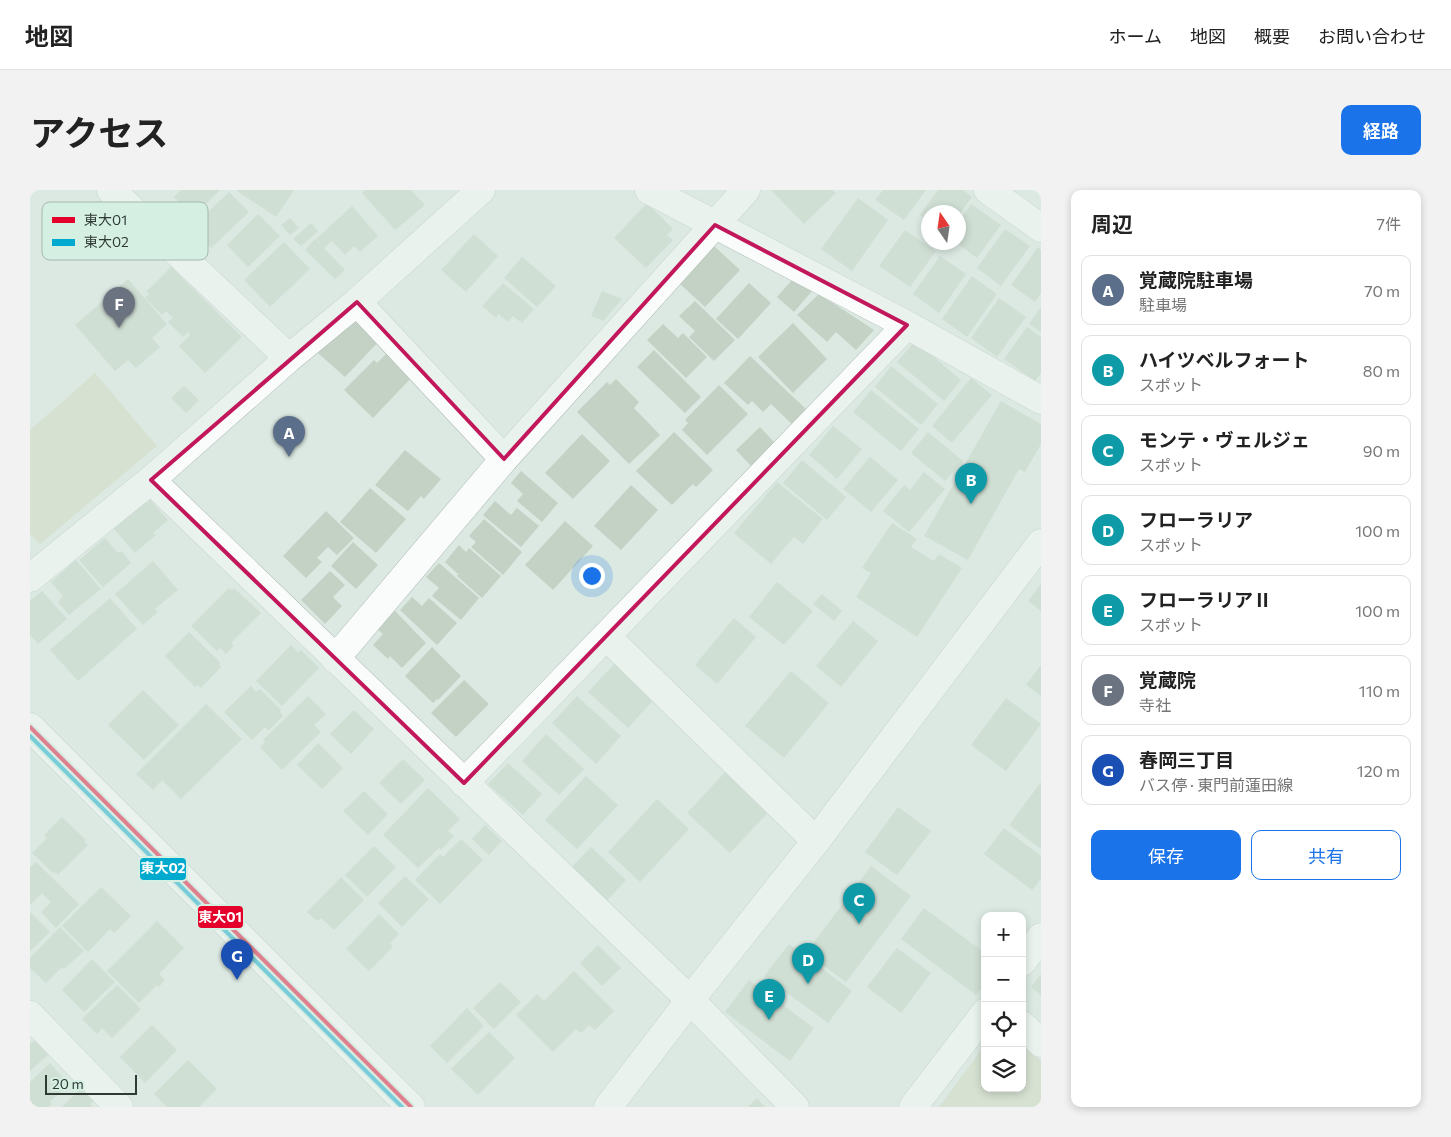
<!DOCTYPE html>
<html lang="ja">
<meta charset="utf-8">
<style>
body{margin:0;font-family:Commissioner,"Noto Sans JP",sans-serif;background:#f2f2f2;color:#222}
.controls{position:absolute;right:15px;bottom:15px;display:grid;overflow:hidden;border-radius:10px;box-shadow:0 2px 8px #0003}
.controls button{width:45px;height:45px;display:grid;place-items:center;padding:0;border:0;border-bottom:1px solid #e0e0e0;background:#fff;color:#222;font:25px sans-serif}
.compass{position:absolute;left:891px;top:15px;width:45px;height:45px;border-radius:50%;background:#fff;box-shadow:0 2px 8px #0003;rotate:347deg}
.scale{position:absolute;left:15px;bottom:12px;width:92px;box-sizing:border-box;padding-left:5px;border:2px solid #2f3a35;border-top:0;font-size:14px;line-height:18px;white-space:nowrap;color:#2f3a35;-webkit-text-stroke:4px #d5efe3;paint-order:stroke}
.you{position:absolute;left:561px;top:385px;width:18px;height:18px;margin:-12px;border:4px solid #fff;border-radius:50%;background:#1a73e8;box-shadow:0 0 0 8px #1a73e833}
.badge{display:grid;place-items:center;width:32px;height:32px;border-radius:50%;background:#1a73e8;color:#fff;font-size:16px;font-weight:700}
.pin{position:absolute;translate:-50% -41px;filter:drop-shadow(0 1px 2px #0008)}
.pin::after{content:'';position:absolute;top:26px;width:18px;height:15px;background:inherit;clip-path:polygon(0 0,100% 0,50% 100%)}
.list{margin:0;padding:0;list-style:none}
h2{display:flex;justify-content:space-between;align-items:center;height:65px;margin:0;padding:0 20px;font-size:21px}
h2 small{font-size:16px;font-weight:400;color:#767676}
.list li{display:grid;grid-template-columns:32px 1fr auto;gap:15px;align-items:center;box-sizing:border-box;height:70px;margin:0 10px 10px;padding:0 10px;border:1px solid #e0e0e0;border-radius:10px}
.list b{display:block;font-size:19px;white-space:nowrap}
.list p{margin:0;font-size:16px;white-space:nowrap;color:#767676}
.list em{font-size:16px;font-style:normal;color:#767676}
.actions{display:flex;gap:10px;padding:15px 20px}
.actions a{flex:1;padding:11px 0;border:1px solid #1a73e8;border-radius:10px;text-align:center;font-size:18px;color:#1a73e8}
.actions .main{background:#1a73e8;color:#fff}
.icon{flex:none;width:28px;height:28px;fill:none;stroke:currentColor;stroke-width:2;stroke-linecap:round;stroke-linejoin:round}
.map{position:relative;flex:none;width:1011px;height:917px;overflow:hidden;border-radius:10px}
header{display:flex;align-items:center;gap:30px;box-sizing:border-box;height:70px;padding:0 25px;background:#fff;border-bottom:1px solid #e0e0e0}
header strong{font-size:24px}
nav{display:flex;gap:28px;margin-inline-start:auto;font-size:18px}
.intro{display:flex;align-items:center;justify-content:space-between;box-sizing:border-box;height:120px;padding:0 30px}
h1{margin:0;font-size:35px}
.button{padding:12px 22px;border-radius:10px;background:#1a73e8;color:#fff;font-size:18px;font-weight:700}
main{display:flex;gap:30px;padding:0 30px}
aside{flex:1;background:#fff;border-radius:10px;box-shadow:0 2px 8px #0003}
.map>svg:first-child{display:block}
.green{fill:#d1d8be}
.building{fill:#c3d2c4}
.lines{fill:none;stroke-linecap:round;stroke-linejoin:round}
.street-casing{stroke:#b0bbb6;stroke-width:29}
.secondary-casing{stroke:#b0bbb6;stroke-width:29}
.street{stroke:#fafcfb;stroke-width:28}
.secondary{stroke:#fafcfb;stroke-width:28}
.bus-1-casing{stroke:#d5efe3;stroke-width:8}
.bus-2-casing{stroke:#d5efe3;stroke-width:8}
.bus-1{stroke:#e4002b;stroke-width:4}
.bus-2{stroke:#00a9ce;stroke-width:4}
.marked{fill:none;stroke:#c2185b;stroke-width:4;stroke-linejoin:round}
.key{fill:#d5efe3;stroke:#a3b9af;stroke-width:1}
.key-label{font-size:14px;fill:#2f3a35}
.line-badge{stroke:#d5efe3;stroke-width:2}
.badge-label{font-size:14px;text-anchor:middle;font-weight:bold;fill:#fff}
</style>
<header>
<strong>地図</strong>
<nav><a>ホーム</a><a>地図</a><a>概要</a><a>お問い合わせ</a></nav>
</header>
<div class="intro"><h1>アクセス</h1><a class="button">経路</a></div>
<main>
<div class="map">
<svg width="1011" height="917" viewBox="0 0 1011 917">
<rect width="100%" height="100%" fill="#dbe9e2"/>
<path class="green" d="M65 183 127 256 10 354 0 344V240Z
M992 853 1011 871V917H909L955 855V898H992Z"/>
<path class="building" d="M151 0H190L163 27 144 7Z
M208 0H264L246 27 207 1Z
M336 0H381L395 15 365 40 332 3Z
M741 0H803L806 3 774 34Z
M853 0H896L874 30 845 10Z
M908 0H933L942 7 928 26V22H898V30L890 25Z
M199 2 219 22 181 58 161 38Z
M828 8 858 30 822 81 791 59Z
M617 13 643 39 637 45 643 50 616 78 584 48Z
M941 14 971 35 947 68 925 52H928V32Z
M322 16 348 46 330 62 324 56 315 65 302 51 294 58 286 49Z
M228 24 250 46 218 77 197 55Z
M260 28 269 38 260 45 251 35Z
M281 33 288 41 271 56 263 49Z
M975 39 1000 56 971 96 947 78Z
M875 40 906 61 880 97 849 76Z
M444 44 468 66 436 102 411 80Z
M285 49 315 80 305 89 275 60Z
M254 52 280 79 240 117 214 90Z
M684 56 710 80 675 117 650 94Z
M1008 57 1011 60V103L1005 112 981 95Z
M910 66 936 84 909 123 883 104Z
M492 67 526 96 507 117 474 88Z
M141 77 212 147 175 183 149 156 160 145 158 142 153 147 138 132 143 128 136 121 132 125 115 108 119 104 116 102Z
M942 86 967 104 937 147 912 129Z
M98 89 137 134 122 148 130 157 106 178 98 170 85 181 45 135Z
M762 90 783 100 764 122 747 107Z
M473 93 504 119 492 133 483 126 478 132 468 124 466 128 452 116Z
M719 93 741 113 708 149 686 129Z
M572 101 592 109 573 131 561 126Z
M789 104 844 140 826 160 806 142 797 152 767 125Z
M969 108 996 127 967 167 941 148Z
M665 111 705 150 684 171 659 147 665 141 649 126Z
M1011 117V142L999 134Z
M330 127 352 148 315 187 288 163 319 129 324 134Z
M763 133 797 169 763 203 728 167Z
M633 134 648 148 653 143 677 167 656 188 617 150Z
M997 137 1011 147V183L1005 191 974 169Z
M885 151 931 190 914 211 867 172Z
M624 160 671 207 655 223 607 177Z
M359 161 384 185 343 228 314 200 344 170 347 173Z
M720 166 778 221 764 236 741 214 733 222 722 211 718 215 694 193Z
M861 176 908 214 891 235 845 197Z
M941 188 962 205 922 253 902 236Z
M586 189 609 212 604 218 630 245 599 274 547 222 577 192 580 195Z
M689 195 718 224 677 265 652 240 658 233 655 230Z
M154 196 169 210 156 223 141 208Z
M841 200 889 239 871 261 823 222Z
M971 211 1011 234V254L995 282 989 279 938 370 894 346Z
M803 236 832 259 807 289 779 265Z
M730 237 745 253 721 276 706 260Z
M644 242 683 280 666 297 663 294 642 315 606 281Z
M898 242 933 271 915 291 881 263Z
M552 244 580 271 543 309 515 283Z
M375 260 411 289 394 309 391 306 378 321 345 295Z
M840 267 868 290 841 322 813 299Z
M772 270 816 307 797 330 753 293Z
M491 281 528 313 512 332 487 311 493 304 481 293Z
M894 282 915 299 879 342 853 321 874 295 880 300Z
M747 292 793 329 773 354 764 347 741 374 704 343Z
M601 295 628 320 591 360 564 336Z
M340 298 376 329 346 363 310 332Z
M115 310 117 313 120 310 138 330 123 343 126 345 105 363 83 338Z
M465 311 481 325 487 318 509 336 491 357 453 325Z
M296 321 324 348 307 365 298 357 287 368 292 372 276 388 253 366Z
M454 329 492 362 473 385 441 357 446 352 439 346Z
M535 331 563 356 523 400 495 375Z
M862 333 887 349 881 357 904 371 909 364 932 378 887 447 826 407 841 383 832 378Z
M75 348 88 363 92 361 101 373 73 397 49 370Z
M323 352 348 375 326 399 301 376Z
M429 355 436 362 439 358 471 386 452 408 427 386 428 384 415 372Z
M46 370 71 399 39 425 28 412 33 406 21 392Z
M123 371 148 400 125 419 128 422 113 435 85 404Z
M409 373 449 408 431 430 402 406 409 398 396 387Z
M300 381 315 395 303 407 312 416 295 434 271 410Z
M747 392 783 421 754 455 719 427Z
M1011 394V421L998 411Z
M199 398 202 400 204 398 231 423 201 453 204 456 196 464 190 458 187 461 161 436Z
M12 401 37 429 8 454 0 445V411Z
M792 404 812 421 804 431 783 414Z
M382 407 392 416 399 408 427 433 407 455 370 420Z
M80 408 107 439 48 491 20 460Z
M365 421 396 453 372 478 360 466 358 469 343 455 353 444 347 439Z
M704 428 726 447 687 494 665 475Z
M823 431 848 451 811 497 786 476Z
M159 442 190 472 189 474 191 477 171 498 168 495 165 497 135 466Z
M261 455 268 462 271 460 289 478 252 516 226 491Z
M402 457 431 486 408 510 407 509 403 513 375 486Z
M590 468 629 504 598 538 558 502Z
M1011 475V506L996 495Z
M761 481 799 513 754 568 715 536Z
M434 490 459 514 426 547 401 523Z
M221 496 226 502 230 499 251 520 250 522 253 526 238 541 235 537 222 550 194 522Z
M113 500 149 535 114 570 78 535Z
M278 506 296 524 284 535 291 542 252 580 230 557 235 552 233 550Z
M547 506 591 546 566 574 522 533Z
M976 508 1011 534 976 581 941 555Z
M176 514 212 549 151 609 132 590 123 600 106 584Z
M324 520 344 539 321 564 300 544Z
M516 544 554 579 529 605 492 571Z
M288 553 313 578 292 599 267 575Z
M373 569 395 590 371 614 349 593Z
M478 573 512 604 493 625 458 594Z
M700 577 744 616 700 663 657 623Z
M556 586 588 615 547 659 515 630Z
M1011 592V659L979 635Z
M398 598 430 629 418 641 424 646 411 660 409 658 388 678 353 645Z
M334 601 358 624 338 645 313 621Z
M627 609 659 639 610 692 578 662Z
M868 617 901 641 867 685 835 662Z
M32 627 56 650 54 652 58 655 28 685 25 682 23 683 2 663 17 648 14 645Z
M455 635 472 651 459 665 442 649Z
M974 638 1011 666V689L1002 700 954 664Z
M431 649 453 670 410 714 385 690 410 664 413 667Z
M344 656 366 677 337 707 315 685Z
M561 657 596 690 575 713 539 680Z
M6 672 49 714 26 738 11 722 21 712 12 703 1 714 0 713V677Z
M841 676 881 706 816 792 776 763Z
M375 686 399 709 372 737 348 713Z
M311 687 334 710 304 740 291 728 287 731 277 722Z
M71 697 101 726 84 743 80 739 58 762 32 736Z
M894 718 955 763V794L946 805 871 749Z
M0 722 20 742 0 761Z
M349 724 369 744 360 753 363 757 339 781 316 759Z
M127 731 154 758 129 784 135 790 129 797 127 795 109 813 77 781Z
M30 737 54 761 34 779 32 777 16 793 0 778V768Z
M759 754 822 801 798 833 734 786Z
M568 755 591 778 572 796 550 773Z
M867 758 901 783 871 823 837 797Z
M62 769 85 792 54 822 32 800Z
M544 781 584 821 565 840 559 835 551 843 546 839 523 862 486 825 507 804 514 811Z
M1011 784V805L1001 797Z
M719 790 784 838 760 871 695 822Z
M470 792 491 812 464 839 443 818Z
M87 795 111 819 82 848 72 838 67 844 52 829Z
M437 818 454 836 417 873 400 856Z
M122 835 147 860 115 893 90 867Z
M459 842 485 868 448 905 421 879Z
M5 850 18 865 0 881V854Z
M158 870 187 899 169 917H137L124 904Z
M20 873 38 894 20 912 22 914 18 917H0V892Z
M52 897 65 910 60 914 63 917H32Z
M727 908 735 917H718Z"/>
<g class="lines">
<g class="street-casing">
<path id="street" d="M81 0 259 168
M619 0 877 135 1011 210
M958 0 1011 38
M327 112 474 269
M121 290 660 810 765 917
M0 388 121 290 259 168 327 112 451 0
M576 446 786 651
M305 469 474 269 716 0
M434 593 877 135
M992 772 1011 747
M0 825 89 917
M992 835 1011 853
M883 917 955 823"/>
</g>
<g class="secondary-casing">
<path id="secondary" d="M0 537 381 917
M578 917 660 810 786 651 1011 353"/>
</g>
<use href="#street" class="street"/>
<use href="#secondary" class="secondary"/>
<g class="bus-1-casing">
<path id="bus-1" d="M0 537 381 917"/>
</g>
<g class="bus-2-casing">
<path id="bus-2" d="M0 546 372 917"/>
</g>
<use href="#bus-1" class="bus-1"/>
<use href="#bus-2" class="bus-2"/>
</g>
<path d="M0 0H1011V917H0ZM685 35 877 135 434 593 121 290 327 112 474 269Z" fill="#dbe9e2" fill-opacity=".55" fill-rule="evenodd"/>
<path class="marked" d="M685 35 877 135 434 593 121 290 327 112 474 269Z"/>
<rect x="12" y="12" width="166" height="58" rx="8" class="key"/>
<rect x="22" y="27" width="23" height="6" fill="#e4002b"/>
<rect x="22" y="49" width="23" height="7" fill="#00a9ce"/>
<g class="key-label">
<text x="54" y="35">東大01</text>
<text x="54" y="57">東大02</text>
</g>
<g class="line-badge">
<rect x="109" y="667" width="48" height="24" rx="5" fill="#00a9ce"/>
<rect x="167" y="715" width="47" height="24" rx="5" fill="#e4002b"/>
</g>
<g class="badge-label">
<text x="133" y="683">東大02</text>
<text x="190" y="732">東大01</text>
</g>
</svg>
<div class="controls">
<button>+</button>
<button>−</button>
<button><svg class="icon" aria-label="locate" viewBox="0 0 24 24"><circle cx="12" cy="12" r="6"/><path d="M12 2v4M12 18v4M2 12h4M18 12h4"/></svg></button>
<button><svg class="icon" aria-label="layers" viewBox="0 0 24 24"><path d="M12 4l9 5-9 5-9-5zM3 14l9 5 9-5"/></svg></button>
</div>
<svg class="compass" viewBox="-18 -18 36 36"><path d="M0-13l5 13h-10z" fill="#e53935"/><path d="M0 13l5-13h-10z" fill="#767676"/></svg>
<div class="scale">20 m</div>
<div class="you"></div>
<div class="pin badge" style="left:259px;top:267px;background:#5c6f8a">A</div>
<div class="pin badge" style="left:941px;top:314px;background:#0f9aa8">B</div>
<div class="pin badge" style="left:829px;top:734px;background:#0f9aa8">C</div>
<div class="pin badge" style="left:778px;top:794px;background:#0f9aa8">D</div>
<div class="pin badge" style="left:739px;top:830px;background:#0f9aa8">E</div>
<div class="pin badge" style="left:89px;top:138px;background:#6b7280">F</div>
<div class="pin badge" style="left:207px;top:790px;background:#1a4fb4">G</div>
</div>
<aside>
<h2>周辺<small>7件</small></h2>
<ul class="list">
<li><span class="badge" style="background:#5c6f8a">A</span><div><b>覚蔵院駐車場</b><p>駐車場</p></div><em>70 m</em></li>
<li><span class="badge" style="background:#0f9aa8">B</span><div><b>ハイツベルフォート</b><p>スポット</p></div><em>80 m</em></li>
<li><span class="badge" style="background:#0f9aa8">C</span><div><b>モンテ・ヴェルジェ</b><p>スポット</p></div><em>90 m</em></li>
<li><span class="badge" style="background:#0f9aa8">D</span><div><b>フローラリア</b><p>スポット</p></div><em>100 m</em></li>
<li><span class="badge" style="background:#0f9aa8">E</span><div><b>フローラリアⅡ</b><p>スポット</p></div><em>100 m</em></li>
<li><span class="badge" style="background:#6b7280">F</span><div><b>覚蔵院</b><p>寺社</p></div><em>110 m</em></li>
<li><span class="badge" style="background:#1a4fb4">G</span><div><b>春岡三丁目</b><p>バス停 · 東門前蓮田線</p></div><em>120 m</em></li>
</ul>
<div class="actions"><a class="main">保存</a><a>共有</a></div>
</aside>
</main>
